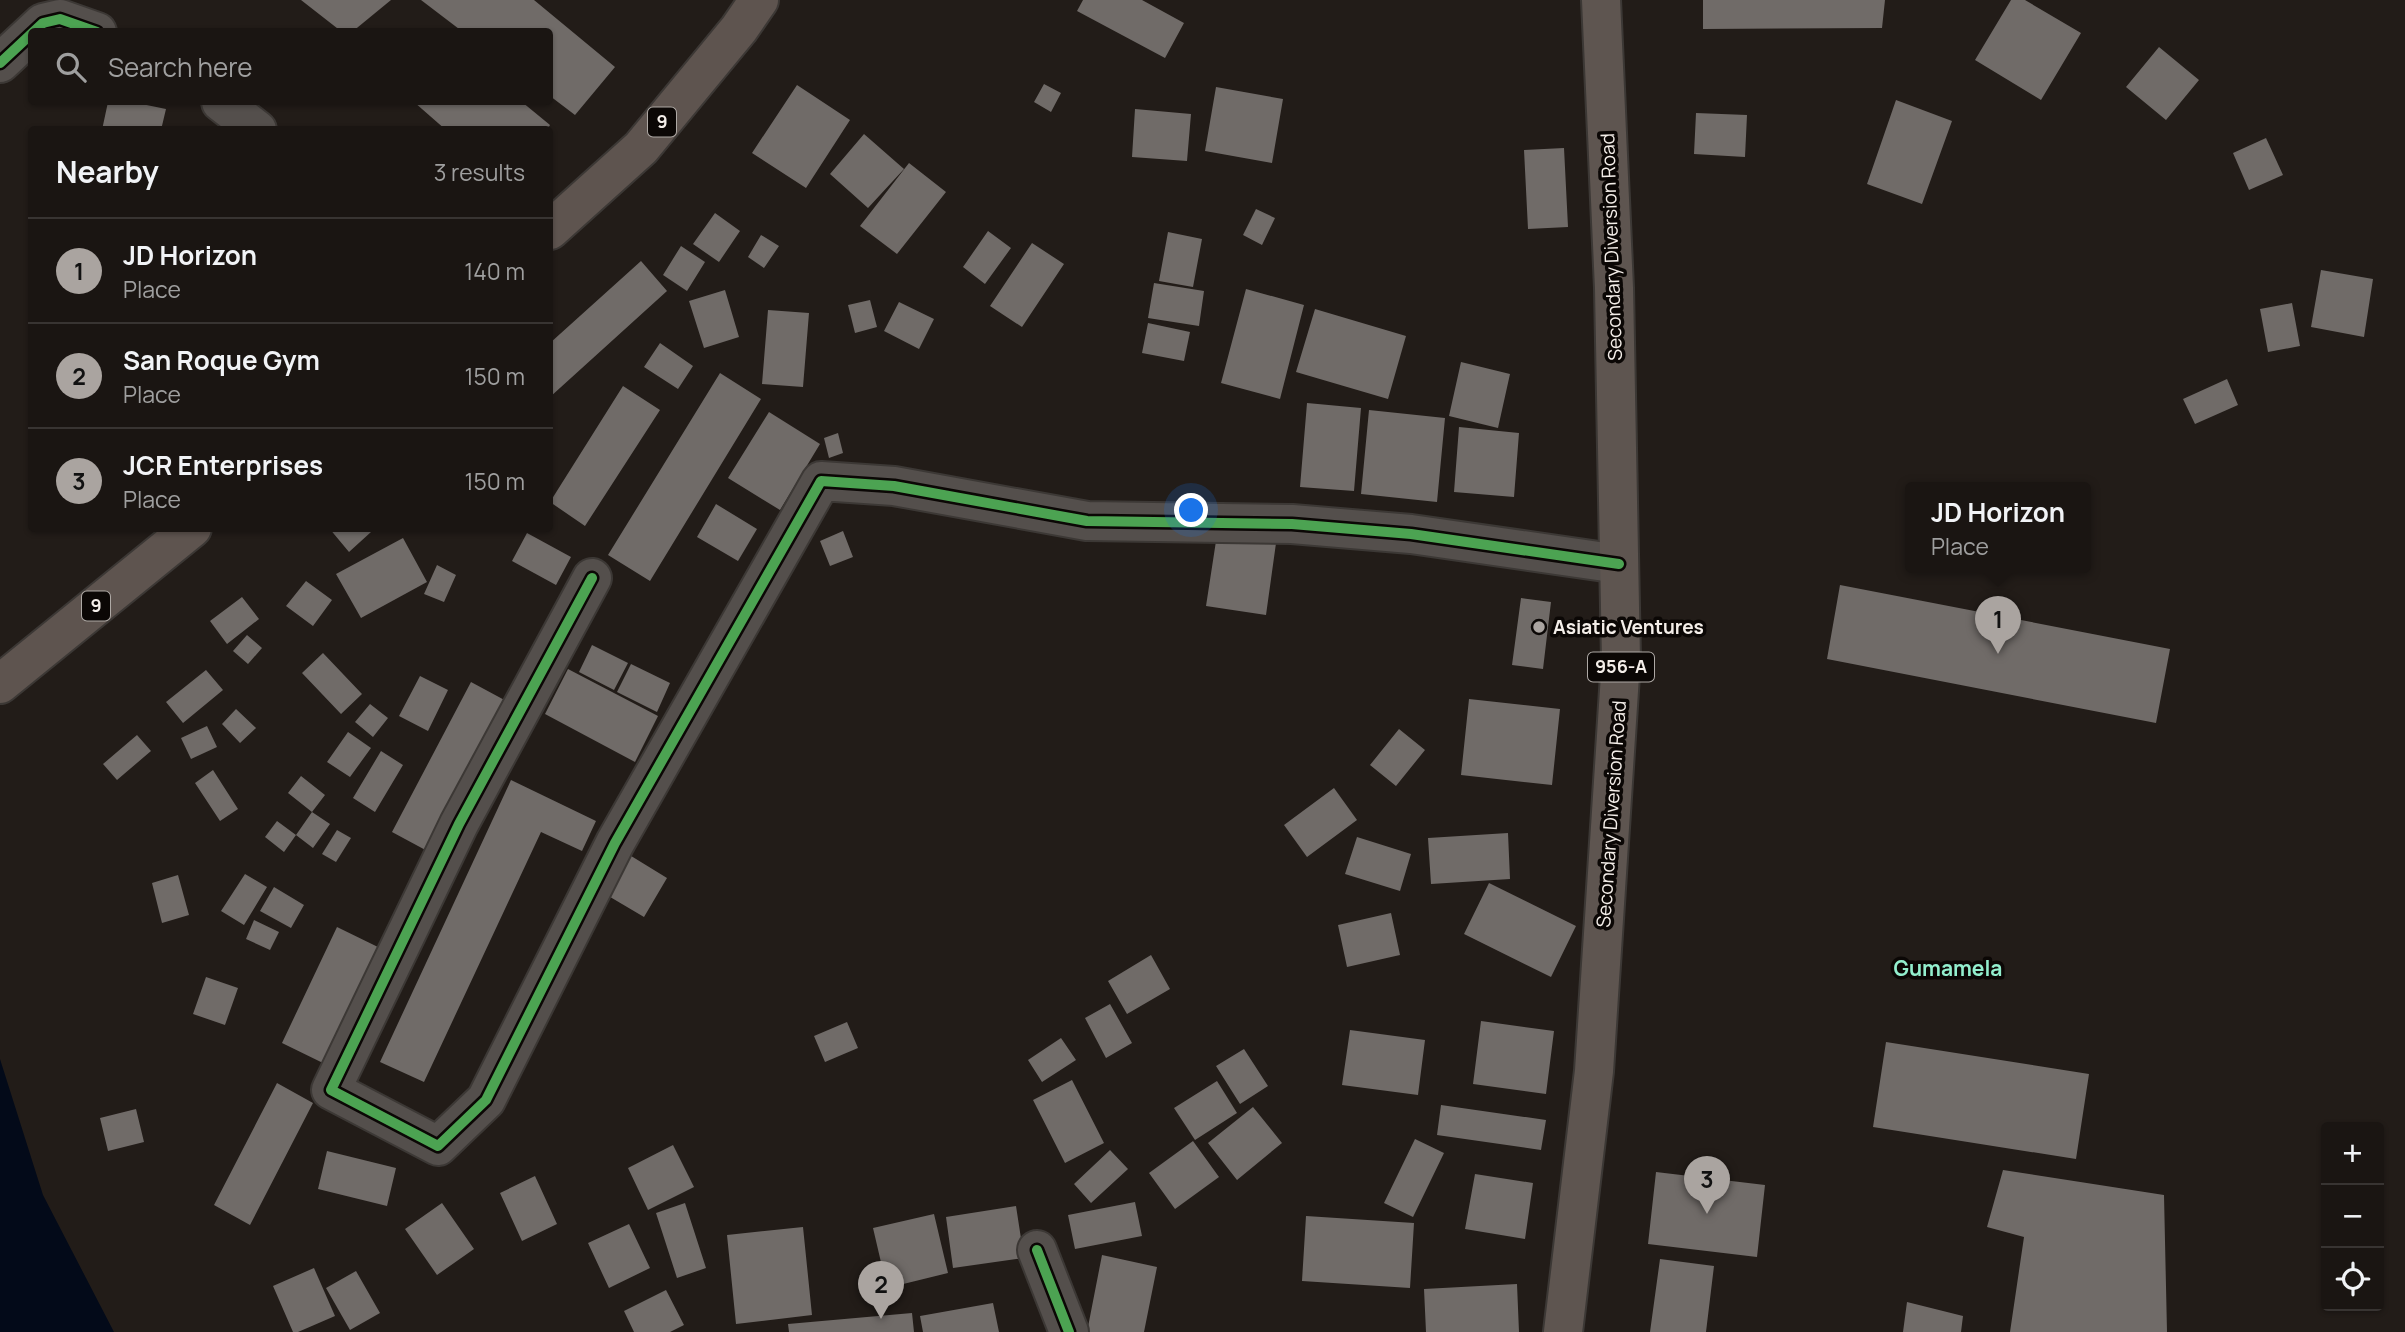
<!DOCTYPE html>
<meta charset="utf-8">
<style>
body{margin:0;font-family:Manrope,sans-serif;background:#272220;color:#f1f3f6}
.controls{position:absolute;right:21px;bottom:21px;display:grid;overflow:hidden;border-radius:7px;box-shadow:0 2px 5px #0004}
.controls button{width:63px;height:63px;display:grid;place-items:center;padding:0;border:0;border-bottom:2px solid #383432;background:#1a1512;color:#f1f3f6;font:35px sans-serif}
.you{position:absolute;left:1192px;top:511px;width:24px;height:24px;margin:-18px;border:5px solid #fff;border-radius:50%;background:#1a73e8;box-shadow:0 0 0 10px #1a73e833}
.badge{display:grid;place-items:center;width:46px;height:46px;border-radius:50%;background:#aaa4a0;color:#111;font-size:23px;font-weight:700}
.pin{position:absolute;translate:-50% -58px;filter:drop-shadow(0 2px 4px #0008)}
.pin::after{content:'';position:absolute;top:37px;width:24px;height:21px;background:inherit;clip-path:polygon(0 0,100% 0,50% 100%)}
.popup{position:absolute;left:1905px;top:482px;width:186px;height:91px;box-sizing:border-box;display:grid;place-content:center;border-radius:7px;background:#1a1512;filter:drop-shadow(0 2px 5px #0005);font-size:23px;white-space:nowrap;color:#9f9f9f}
.popup b{font-size:26px;color:#f1f3f6}
.popup::after{content:'';position:absolute;left:50%;top:100%;margin-left:-14px;border:14px solid transparent;border-top-color:#1a1512}
.list{margin:0;padding:0;list-style:none}
h2{display:flex;justify-content:space-between;align-items:center;height:91px;margin:0;padding:0 28px;font-size:30px}
h2 small{font-size:23px;font-weight:400;color:#9f9f9f}
.list li{display:grid;grid-template-columns:46px 1fr auto;gap:21px;align-items:center;box-sizing:border-box;height:105px;padding:0 28px;border-top:2px solid #383432}
.list b{display:block;font-size:26px;white-space:nowrap}
.list p{margin:0;font-size:23px;white-space:nowrap;color:#9f9f9f}
.list em{font-size:23px;font-style:normal;color:#9f9f9f}
.icon{flex:none;width:38px;height:38px;fill:none;stroke:currentColor;stroke-width:2;stroke-linecap:round;stroke-linejoin:round}
.map{position:relative;flex:none;width:2405px;height:1332px;overflow:hidden}
.search{position:absolute;background:#1a1512;box-shadow:0 2px 5px #0004;left:28px;top:28px;width:525px;height:77px;display:flex;align-items:center;gap:18px;box-sizing:border-box;padding:0 24px;border-radius:7px;color:#9f9f9f;font-size:26px}
.panel{position:absolute;background:#1a1512;box-shadow:0 2px 5px #0004;left:28px;top:126px;width:525px;height:406px;border-radius:7px}
.map>svg:first-child{display:block}
.water{fill:#030a19}
.building{fill:#706b68}
.lines{fill:none;stroke-linecap:round;stroke-linejoin:round}
.minor-casing{stroke:#3c3835;stroke-width:42}
.major-casing{stroke:#3c3835;stroke-width:42}
.highway-casing{stroke:#3c3835;stroke-width:42}
.minor{stroke:#544f4c;stroke-width:38}
.major{stroke:#5e5550;stroke-width:38}
.highway{stroke:#5e544f;stroke-width:38}
.cycleway-casing{stroke:#0b0705;stroke-width:15}
.cycleway{stroke:#4ca352;stroke-width:10}
.poi-dot{fill:#aaa4a0;stroke:#0b0705;stroke-width:2.5}
.labels{text-anchor:middle;stroke-width:7;stroke-linejoin:round;paint-order:stroke}
.shield{fill:#0b0705;stroke:#aea9a5;stroke-width:2}
.shield-label{font-size:18px;font-weight:bold;fill:#f4eee9}
.street-label{font-size:19px;fill:#f4eee9;stroke:#0b0705}
.poi-label{font-size:19px;font-weight:bold;fill:#f4eee9;stroke:#0b0705;text-anchor:start}
.neighbourhood-label{font-size:21px;font-weight:bold;fill:#93efce;stroke:#0b0705}
</style>
<div class="map">
<svg width="2405" height="1332" viewBox="0 0 2405 1332">
<rect width="100%" height="100%" fill="#221c18"/>
<path class="water" d="M0 1059 43 1195 114 1332H0Z"/>
<path class="building" d="M301 0H391L352 32H342Z
M421 0H534L615 67 575 115 550 96V32H463Z
M1083 0H1142L1184 23 1165 58 1077 11Z
M1703 0H1885L1882 28 1703 29Z
M2011 0H2025L2081 33 2041 100 1975 60Z
M2159 47 2199 80 2166 120 2126 87Z
M1044 84 1061 93 1051 112 1034 102Z
M797 85 850 120 806 188 752 153Z
M1216 87 1283 99 1272 163 1205 151Z
M1896 100 1952 121 1922 204 1867 184Z
M108 102H132L166 109 161 130H102Z
M414 102H522L550 125 547 130H446Z
M1135 109 1191 114 1187 161 1132 157Z
M1696 113 1747 115 1745 157 1694 154Z
M864 134 904 169 868 208 830 174Z
M2266 138 2283 175 2249 190 2233 153Z
M1564 148 1568 227 1528 229 1524 150Z
M909 163 946 192 897 254 860 226Z
M1256 209 1275 218 1262 245 1243 235Z
M715 213 740 231 719 262 693 244Z
M988 231 1011 248 985 284 963 267Z
M1168 232 1202 239 1193 287 1159 281Z
M761 235 779 246 764 268 748 257Z
M1032 243 1064 264 1022 327 990 306Z
M681 246 705 262 687 291 663 275Z
M641 261 667 291 550 397V343Z
M2321 270 2373 279 2364 337 2311 327Z
M1154 283 1204 291 1199 326 1148 318Z
M1246 289 1304 305 1280 399 1221 383Z
M725 290 739 337 704 348 689 301Z
M870 300 877 327 855 333 848 305Z
M899 302 934 319 919 349 884 331Z
M2292 303 2300 346 2268 352 2260 309Z
M1315 309 1406 336 1388 399 1296 372Z
M768 310 809 313 803 387 762 384Z
M1148 323 1190 332 1184 361 1142 353Z
M660 343 693 366 678 389 644 367Z
M1461 362 1510 374 1498 428 1449 416Z
M720 373 761 399 650 581 608 555Z
M2227 379 2238 405 2195 424 2183 399Z
M623 386 660 410 585 526 550 502Z
M1307 403 1361 408 1354 491 1300 487Z
M1369 410 1445 418 1437 502 1361 494Z
M769 412 820 444 780 510 728 478Z
M1459 427 1519 433 1514 497 1454 492Z
M838 433 843 453 829 458 824 438Z
M716 504 757 529 738 561 697 537Z
M329 528H368L371 532 349 552Z
M1218 528 1277 536 1266 615 1206 606Z
M843 531 853 557 830 566 820 541Z
M527 533 571 557 556 585 512 561Z
M403 538 427 582 361 618 336 574Z
M437 565 456 575 444 602 424 594Z
M306 581 332 600 313 626 286 606Z
M1840 585 2170 649 2156 723 1827 659Z
M242 597 259 619 227 644 210 621Z
M1521 598 1551 602 1543 669 1512 665Z
M247 635 262 648 248 664 233 651Z
M592 645 628 663 614 690 579 672Z
M323 653 362 694 341 714 302 673Z
M631 664 670 683 657 712 617 692Z
M568 669 658 716 635 762 545 714Z
M206 670 223 690 183 723 166 702Z
M420 676 448 690 428 731 399 716Z
M471 682 510 703 431 853 392 832Z
M1469 699 1560 709 1552 785 1461 775Z
M370 704 388 718 373 737 355 722Z
M236 709 256 728 240 743 222 724Z
M207 726 217 747 191 759 181 738Z
M1399 729 1425 750 1396 786 1370 765Z
M348 732 371 748 350 777 327 762Z
M137 735 151 751 117 780 103 764Z
M381 751 403 765 375 812 353 798Z
M213 770 238 809 220 821 195 783Z
M301 776 325 795 312 812 288 793Z
M511 780 596 821 582 851 541 832 424 1082 380 1062Z
M1334 788 1357 820 1307 857 1284 825Z
M312 812 330 824 313 848 296 835Z
M277 821 296 835 284 852 265 837Z
M337 830 351 838 336 862 322 854Z
M1508 833 1510 879 1431 884 1428 838Z
M1357 837 1411 854 1400 891 1345 874Z
M623 851 667 878 644 917 600 891Z
M245 874 267 887 244 925 221 911Z
M178 875 189 915 162 923 152 883Z
M1489 883 1576 926 1551 977 1464 934Z
M274 887 304 905 291 928 260 911Z
M1391 913 1400 955 1347 967 1338 925Z
M254 920 279 932 270 950 246 939Z
M337 927 380 948 325 1064 282 1043Z
M1151 955 1170 989 1127 1014 1108 981Z
M206 977 238 988 225 1025 193 1014Z
M1110 1004 1132 1043 1106 1058 1085 1018Z
M1481 1021 1554 1031 1546 1094 1473 1084Z
M847 1022 858 1048 825 1062 814 1036Z
M1350 1030 1425 1040 1418 1095 1342 1085Z
M1061 1038 1076 1060 1042 1082 1028 1060Z
M1886 1042 2089 1074 2076 1159 1873 1127Z
M1244 1049 1268 1086 1240 1104 1216 1066Z
M1072 1080 1104 1143 1065 1163 1033 1100Z
M1217 1081 1237 1113 1195 1140 1174 1108Z
M277 1083 313 1103 250 1225 214 1205Z
M1441 1105 1546 1120 1541 1150 1437 1135Z
M1253 1107 1282 1143 1237 1180 1208 1143Z
M136 1109 144 1142 108 1151 100 1118Z
M1415 1139 1444 1153 1413 1217 1384 1203Z
M1193 1141 1219 1177 1175 1209 1149 1173Z
M673 1145 694 1187 648 1210 628 1168Z
M1110 1150 1128 1169 1091 1203 1074 1184Z
M327 1151 396 1168 387 1206 318 1189Z
M2003 1170 2164 1195 2167 1332H2010L2024 1237 1987 1227Z
M1656 1172 1765 1185 1757 1257 1648 1244Z
M1475 1174 1533 1183 1525 1239 1465 1229Z
M535 1176 557 1224 522 1241 500 1193Z
M1135 1202 1142 1236 1075 1249 1068 1215Z
M442 1203 474 1249 437 1275 405 1229Z
M685 1203 706 1268 677 1278 656 1213Z
M1016 1206 1024 1258 953 1268 946 1217Z
M934 1214 948 1273 887 1288 873 1228Z
M1306 1216 1414 1223 1410 1288 1302 1281Z
M629 1224 650 1268 609 1288 588 1243Z
M803 1227 812 1315 736 1324 727 1235Z
M1102 1255 1157 1267 1144 1332H1087Z
M1660 1259 1714 1266 1706 1332H1650Z
M314 1268 335 1316 298 1332H293L273 1286Z
M356 1271 380 1313 350 1330 326 1288Z
M1517 1284 1519 1332H1426L1424 1289Z
M666 1290 684 1325 670 1332H634L624 1311Z
M1907 1302 1963 1316 1961 1332H1903Z
M993 1303 999 1332H923L920 1316Z
M912 1313 914 1332H789L788 1324Z"/>
<g class="lines">
<g class="minor-casing">
<path id="minor" d="M0 63 43 23 60 19 97 32
M221 102 257 130
M592 578 459 824 331 1090 438 1146 486 1100 615 843 821 481 894 486 1087 521 1292 524 1411 534 1619 564
M1037 1250 1069 1332"/>
</g>
<g class="major-casing">
<path id="major" d="M1563 1332 1594 1071 1621 660 1614 288 1601 0"/>
</g>
<g class="highway-casing">
<path id="highway" d="M550 230 641 148 739 29 759 0
M0 684 192 528"/>
</g>
<use href="#minor" class="minor"/>
<use href="#major" class="major"/>
<use href="#highway" class="highway"/>
<g class="cycleway-casing">
<path id="cycleway" d="M0 63 43 23 60 19 97 32
M592 578 459 824 331 1090 438 1146 486 1100 615 843 821 481 894 486 1087 521 1292 524 1411 534 1619 564
M1037 1250 1069 1332"/>
</g>
<use href="#cycleway" class="cycleway"/>
</g>
<circle class="poi-dot" cx="1539" cy="627" r="7"/>
<g class="labels">
<g class="shield">
<rect x="648" y="107.5" width="28" height="29" rx="5"/>
<rect x="82" y="591.5" width="28" height="29" rx="5"/>
<rect x="1588" y="652.5" width="66" height="29" rx="5"/>
</g>
<g class="shield-label">
<text x="662" y="128">9</text>
<text x="96" y="612">9</text>
<text x="1621" y="673">956-A</text>
</g>
<g class="street-label">
<text transform="translate(1611 247) rotate(-92)" y="7">Secondary Diversion Road</text>
<text transform="translate(1611 814) rotate(-86)" y="7">Secondary Diversion Road</text>
</g>
<g class="poi-label">
<text x="1553" y="634">Asiatic Ventures</text>
</g>
<g class="neighbourhood-label">
<text x="1948" y="976">Gumamela</text>
</g>
</g>
</svg>
<div class="controls">
<button>+</button>
<button>−</button>
<button><svg class="icon" aria-label="locate" viewBox="0 0 24 24"><circle cx="12" cy="12" r="6"/><path d="M12 2v4M12 18v4M2 12h4M18 12h4"/></svg></button>
</div>
<div class="you"></div>
<div class="pin badge" style="left:1998px;top:654px">1</div>
<div class="popup"><b>JD Horizon</b>Place</div>
<div class="pin badge" style="left:881px;top:1319px">2</div>
<div class="pin badge" style="left:1707px;top:1214px">3</div>
<div class="search"><svg class="icon" aria-label="search" viewBox="0 0 24 24"><circle cx="10" cy="10" r="6"/><path d="M15 15l6 6"/></svg>Search here</div>
<section class="panel">
<h2>Nearby<small>3 results</small></h2>
<ul class="list">
<li><span class="badge">1</span><div><b>JD Horizon</b><p>Place</p></div><em>140 m</em></li>
<li><span class="badge">2</span><div><b>San Roque Gym</b><p>Place</p></div><em>150 m</em></li>
<li><span class="badge">3</span><div><b>JCR Enterprises</b><p>Place</p></div><em>150 m</em></li>
</ul>
</section>
</div>
